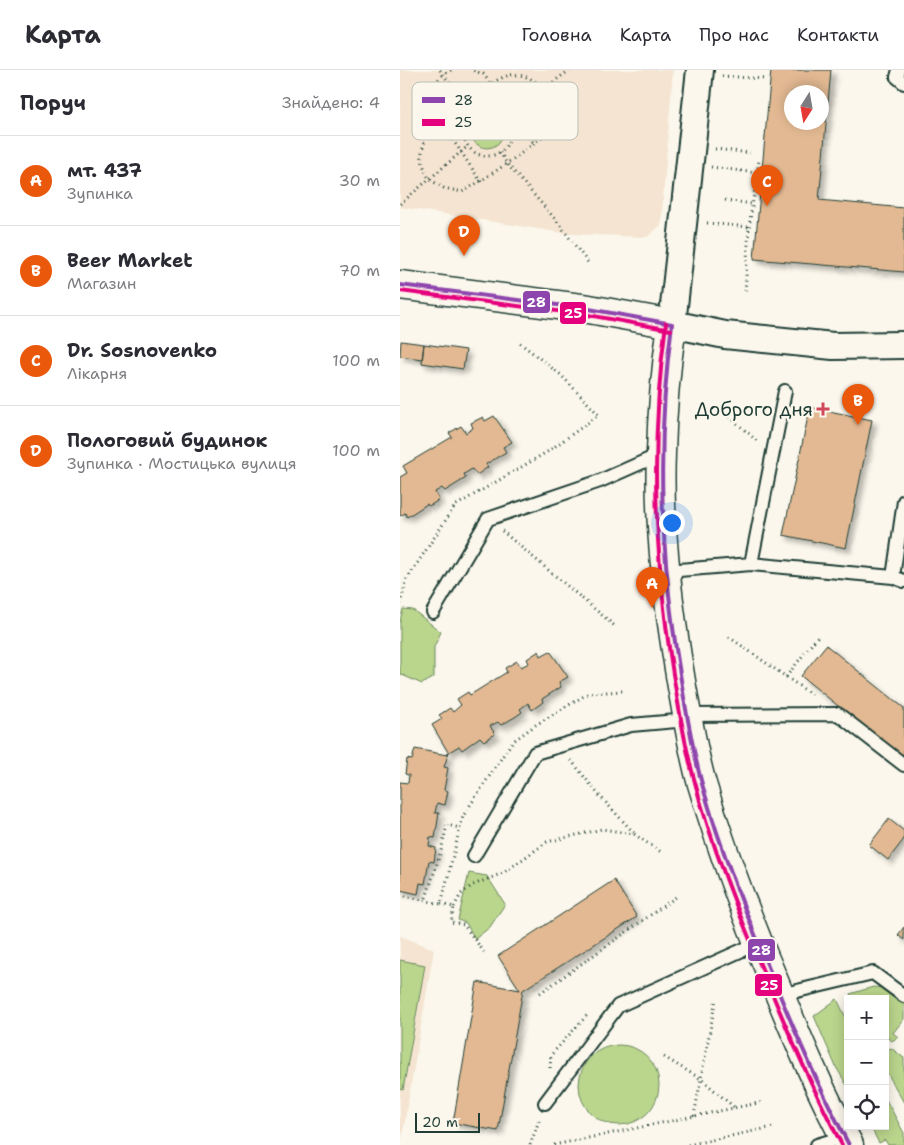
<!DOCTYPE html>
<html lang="uk">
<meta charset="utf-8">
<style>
body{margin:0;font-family:"Shantell Sans",sans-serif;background:#f7f7f7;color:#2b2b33}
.controls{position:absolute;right:15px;bottom:15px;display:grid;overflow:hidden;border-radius:0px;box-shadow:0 2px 12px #0003}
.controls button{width:45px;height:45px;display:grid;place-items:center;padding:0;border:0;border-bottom:1px solid #e1e1e2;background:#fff;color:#2b2b33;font:25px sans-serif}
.compass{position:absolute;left:384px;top:15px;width:45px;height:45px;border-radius:50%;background:#fff;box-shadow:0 2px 12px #0003;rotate:191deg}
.scale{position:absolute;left:15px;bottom:12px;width:65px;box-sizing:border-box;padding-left:5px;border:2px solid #1f3d34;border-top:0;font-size:14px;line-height:18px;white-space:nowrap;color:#1f3d34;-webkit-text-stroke:4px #fbf7ec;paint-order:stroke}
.you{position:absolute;left:271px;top:452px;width:18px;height:18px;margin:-12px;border:4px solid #fff;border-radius:50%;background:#1a73e8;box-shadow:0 0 0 8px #1a73e833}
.badge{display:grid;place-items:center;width:32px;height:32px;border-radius:50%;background:#ea580c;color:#fff;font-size:16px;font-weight:700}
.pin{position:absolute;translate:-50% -41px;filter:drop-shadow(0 1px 2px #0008)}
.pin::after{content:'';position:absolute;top:26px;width:18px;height:15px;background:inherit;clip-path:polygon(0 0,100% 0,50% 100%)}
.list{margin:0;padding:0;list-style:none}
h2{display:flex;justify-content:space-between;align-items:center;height:65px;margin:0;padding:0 20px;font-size:21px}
h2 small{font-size:16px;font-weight:400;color:#7c7c81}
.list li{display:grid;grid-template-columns:32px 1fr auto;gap:15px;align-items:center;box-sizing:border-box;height:90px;padding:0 20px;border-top:1px solid #e1e1e2}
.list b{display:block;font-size:19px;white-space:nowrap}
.list p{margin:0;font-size:16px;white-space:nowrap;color:#7c7c81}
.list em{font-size:16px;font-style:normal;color:#7c7c81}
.icon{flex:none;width:28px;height:28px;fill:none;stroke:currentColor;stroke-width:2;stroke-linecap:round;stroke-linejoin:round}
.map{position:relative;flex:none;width:504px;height:1075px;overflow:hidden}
header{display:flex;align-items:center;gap:30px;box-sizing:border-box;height:70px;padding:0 25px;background:#fff;border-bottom:1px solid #e1e1e2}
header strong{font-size:24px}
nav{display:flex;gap:28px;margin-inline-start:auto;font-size:18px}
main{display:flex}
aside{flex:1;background:#fff}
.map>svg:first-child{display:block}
.built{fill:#f4e4d1}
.green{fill:#bad58c;stroke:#6c8960}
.building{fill:#e2b992;stroke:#1f3d34;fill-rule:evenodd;filter:url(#shadow)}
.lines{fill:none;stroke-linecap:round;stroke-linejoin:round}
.service-casing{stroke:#1f3d34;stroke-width:16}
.minor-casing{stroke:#1f3d34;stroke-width:30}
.tertiary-casing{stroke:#1f3d34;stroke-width:31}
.path{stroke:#1f3d34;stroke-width:3;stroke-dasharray:1 4;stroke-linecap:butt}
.service{stroke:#fbf7ec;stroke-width:12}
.minor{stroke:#fbf7ec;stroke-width:26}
.tertiary{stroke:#fbf7ec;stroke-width:28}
.bus-1-casing{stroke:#fbf7ec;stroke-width:8}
.bus-2-casing{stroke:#fbf7ec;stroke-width:8}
.bus-1{stroke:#8e44ad;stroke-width:4}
.bus-2{stroke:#e5007d;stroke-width:4}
.poi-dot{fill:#d1495b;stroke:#fbf7ec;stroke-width:2}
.labels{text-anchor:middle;stroke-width:5;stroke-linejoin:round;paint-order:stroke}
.poi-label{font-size:19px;fill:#1f3d34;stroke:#fbf7ec;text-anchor:end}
.key{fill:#fbf7ec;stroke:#b9bfb5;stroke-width:1}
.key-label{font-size:14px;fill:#1f3d34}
.line-badge{stroke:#fbf7ec;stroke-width:2}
.badge-label{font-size:14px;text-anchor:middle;font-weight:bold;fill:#fff}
</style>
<header>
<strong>Карта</strong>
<nav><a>Головна</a><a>Карта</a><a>Про нас</a><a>Контакти</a></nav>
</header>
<main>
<aside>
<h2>Поруч<small>Знайдено: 4</small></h2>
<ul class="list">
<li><span class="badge">A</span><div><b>мт. 437</b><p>Зупинка</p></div><em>30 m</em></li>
<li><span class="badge">B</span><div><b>Beer Market</b><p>Магазин</p></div><em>70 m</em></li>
<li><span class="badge">C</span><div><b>Dr. Sosnovenko</b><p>Лікарня</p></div><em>100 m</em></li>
<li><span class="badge">D</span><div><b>Пологовий будинок</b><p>Зупинка · Мостицька вулиця</p></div><em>100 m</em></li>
</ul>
</aside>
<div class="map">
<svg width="504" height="1075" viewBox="0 0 504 1075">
<defs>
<filter id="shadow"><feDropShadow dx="4.5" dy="4.5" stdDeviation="2.5" flood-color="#0004"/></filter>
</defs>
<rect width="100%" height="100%" fill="#fbf7ec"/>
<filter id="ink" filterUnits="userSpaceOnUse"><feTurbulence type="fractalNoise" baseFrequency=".02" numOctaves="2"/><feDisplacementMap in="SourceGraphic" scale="10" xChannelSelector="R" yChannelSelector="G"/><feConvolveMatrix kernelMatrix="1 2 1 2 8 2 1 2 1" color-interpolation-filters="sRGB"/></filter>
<g filter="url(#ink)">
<path class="built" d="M0 0H273L261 155 247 167 170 164 0 137Z
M0 866 34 879 2 1068 0 1067Z"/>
<path class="green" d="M71 62a16 16 0 1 1 32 0a16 16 0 1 1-32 0Z
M3 539 13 540 41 562 34 577V607L22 614 0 604V551Z
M69 803 87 806 105 834 90 857 75 869 66 853 58 850Z
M0 890 25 895 3 1020 0 1019Z
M473 917 484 918 504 932V949L493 963 498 967 492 971 488 968 485 972V929H452L450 924Z
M437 929 448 952V1017L436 997 414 946Z
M179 1015a40 40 0 1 1 80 0a40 40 0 1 1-80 0Z
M491 978 504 988V1033L485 999V981Z
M485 1028 504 1063V1075H488L485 1070 479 1073 470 1056H485Z"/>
<path class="building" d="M371 0H431L419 130 504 138V202L354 189ZM392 22H422V52H392Z
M1 271 24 274 22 289 0 286Z
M24 274 66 280 63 299 22 293Z
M410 337 472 350 446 478 383 465Z
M94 346 112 372 103 377 106 382 86 394 88 397 77 405 72 399 64 404 66 408 45 421 42 418 35 422 39 430 29 436 27 434 7 447 5 443 0 446V407L7 403 3 396 52 367 49 363 61 356 66 363 73 358 71 353 83 347 85 351Z
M426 575 504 638V689L401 606Z
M139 581 141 586 150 581 168 607 159 612 161 617 142 629 143 632 132 640 128 633 120 639 122 642 115 647 101 655 98 652 90 656 95 664 84 671 80 667 62 680 59 676 49 682 44 697 48 698 44 720 48 721 45 735 37 733 35 743H39L35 768 30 767 29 776 36 778 34 792 29 791 25 814 20 813 18 824 0 820V712L8 713 9 705 5 704 7 689 12 690 15 679 47 685 48 682 32 655 42 649 39 645 50 638 53 642 61 635 57 629 68 622 70 625 107 602 105 598 117 591 121 597 129 593 127 589Z
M489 749 504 761V769L488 790 469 775Z
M214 810 237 847 123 920 98 1061 53 1053 77 912 120 920 98 886Z
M504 857V870L498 865Z"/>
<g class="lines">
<g class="service-casing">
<path id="service" d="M499 0 497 7 504 13
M351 494 385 321
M267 501 351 494 493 507 504 511
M493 507 504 431
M33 542 88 449 200 411 261 384
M287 645 438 644 504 695
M74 786 135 683 231 655 288 650
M380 925 473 903 504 926
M145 1033 218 936 358 873
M417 1075 444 1067"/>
</g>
<g class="minor-casing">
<path id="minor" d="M300 0 272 254 325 265 433 276 504 275"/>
</g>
<g class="tertiary-casing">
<path id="tertiary" d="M0 215 189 239 272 254C266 297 262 340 261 383 258 460 269 541 282 617 288 649 293 683 302 714 322 781 347 847 374 911 397 967 420 1022 449 1075"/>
</g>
<path class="path" d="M40 0 72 44
M51 0C33 7 31 24 31 41L41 52C21 71 16 83 29 109L44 118 62 122C77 114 145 70 150 57 158 34 143 9 119 5 109 3 99 9 91 14L83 4 72 0
M322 6 365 9
M64 63a23 23 0 1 1 46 0a23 23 0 1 1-46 0Z
M104 47 170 0
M315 79 350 83
M100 82 107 94 156 150 189 194
M311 97 357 103
M81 112 41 52 91 14 133 72
M325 130 352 134
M0 134 68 76
M307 153 349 157 345 224
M349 157 359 90
M322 340 357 371
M102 461 216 557
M0 534 7 509 55 436 147 382 199 345 161 305 120 273
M329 567 415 627
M386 607 418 566
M171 690 198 724 234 763
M0 825 41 834 63 746 112 672 137 654 189 623 223 621
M26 828 41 781 47 755 60 758
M41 834 54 837 51 852 64 855 84 882
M54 837 61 824 73 815 103 803 147 772 202 759 234 764 261 782
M140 923 276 827
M264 987 301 1009 334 1037
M150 998 151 985 189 943
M294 1046 316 928
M130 1075 140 1048
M154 1075 363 1032
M288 1075 373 1057"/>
<use href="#service" class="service"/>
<use href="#minor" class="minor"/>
<use href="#tertiary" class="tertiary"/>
<g class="bus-1-casing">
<path id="bus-1" d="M0 215 189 239 272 254
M272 254C256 374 260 485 280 604 286 641 292 678 302 714 321 781 347 846 374 911 397 967 421 1022 449 1075"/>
</g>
<g class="bus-2-casing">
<path id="bus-2" d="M0 221 188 245 271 260
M266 253C250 373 254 485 273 604 279 637 284 672 293 705 311 775 339 844 367 911 390 967 414 1022 442 1075"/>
</g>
<use href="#bus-1" class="bus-1"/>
<use href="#bus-2" class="bus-2"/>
</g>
</g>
<path class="poi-dot" d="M420.5 331.5h5v5h5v5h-5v5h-5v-5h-5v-5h5z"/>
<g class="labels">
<g class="poi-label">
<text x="413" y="346">Доброго дня</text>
</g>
</g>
<rect x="12" y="12" width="166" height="58" rx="8" class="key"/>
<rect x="22" y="27" width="23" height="6" fill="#8e44ad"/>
<rect x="22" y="49" width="23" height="7" fill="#e5007d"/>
<g class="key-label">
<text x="54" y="35">28</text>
<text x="54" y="57">25</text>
</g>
<g class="line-badge">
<rect x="122" y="220" width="29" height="24" rx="5" fill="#8e44ad"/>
<rect x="159" y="231" width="28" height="24" rx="5" fill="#e5007d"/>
<rect x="347" y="868" width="29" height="24" rx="5" fill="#8e44ad"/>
<rect x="354" y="903" width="29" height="24" rx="5" fill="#e5007d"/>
</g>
<g class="badge-label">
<text x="136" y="237">28</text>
<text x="173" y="248">25</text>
<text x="361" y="885">28</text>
<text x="369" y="920">25</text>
</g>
</svg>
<div class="controls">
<button>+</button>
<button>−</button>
<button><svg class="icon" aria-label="locate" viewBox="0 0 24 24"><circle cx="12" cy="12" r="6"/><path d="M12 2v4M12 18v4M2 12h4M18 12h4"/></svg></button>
</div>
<svg class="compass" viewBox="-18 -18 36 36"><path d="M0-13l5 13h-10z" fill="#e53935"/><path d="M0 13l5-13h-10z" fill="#7c7c81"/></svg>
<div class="scale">20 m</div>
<div class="you"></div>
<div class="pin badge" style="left:252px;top:538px">A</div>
<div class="pin badge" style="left:458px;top:355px">B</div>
<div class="pin badge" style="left:367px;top:136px">C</div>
<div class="pin badge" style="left:64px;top:186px">D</div>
</div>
</main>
